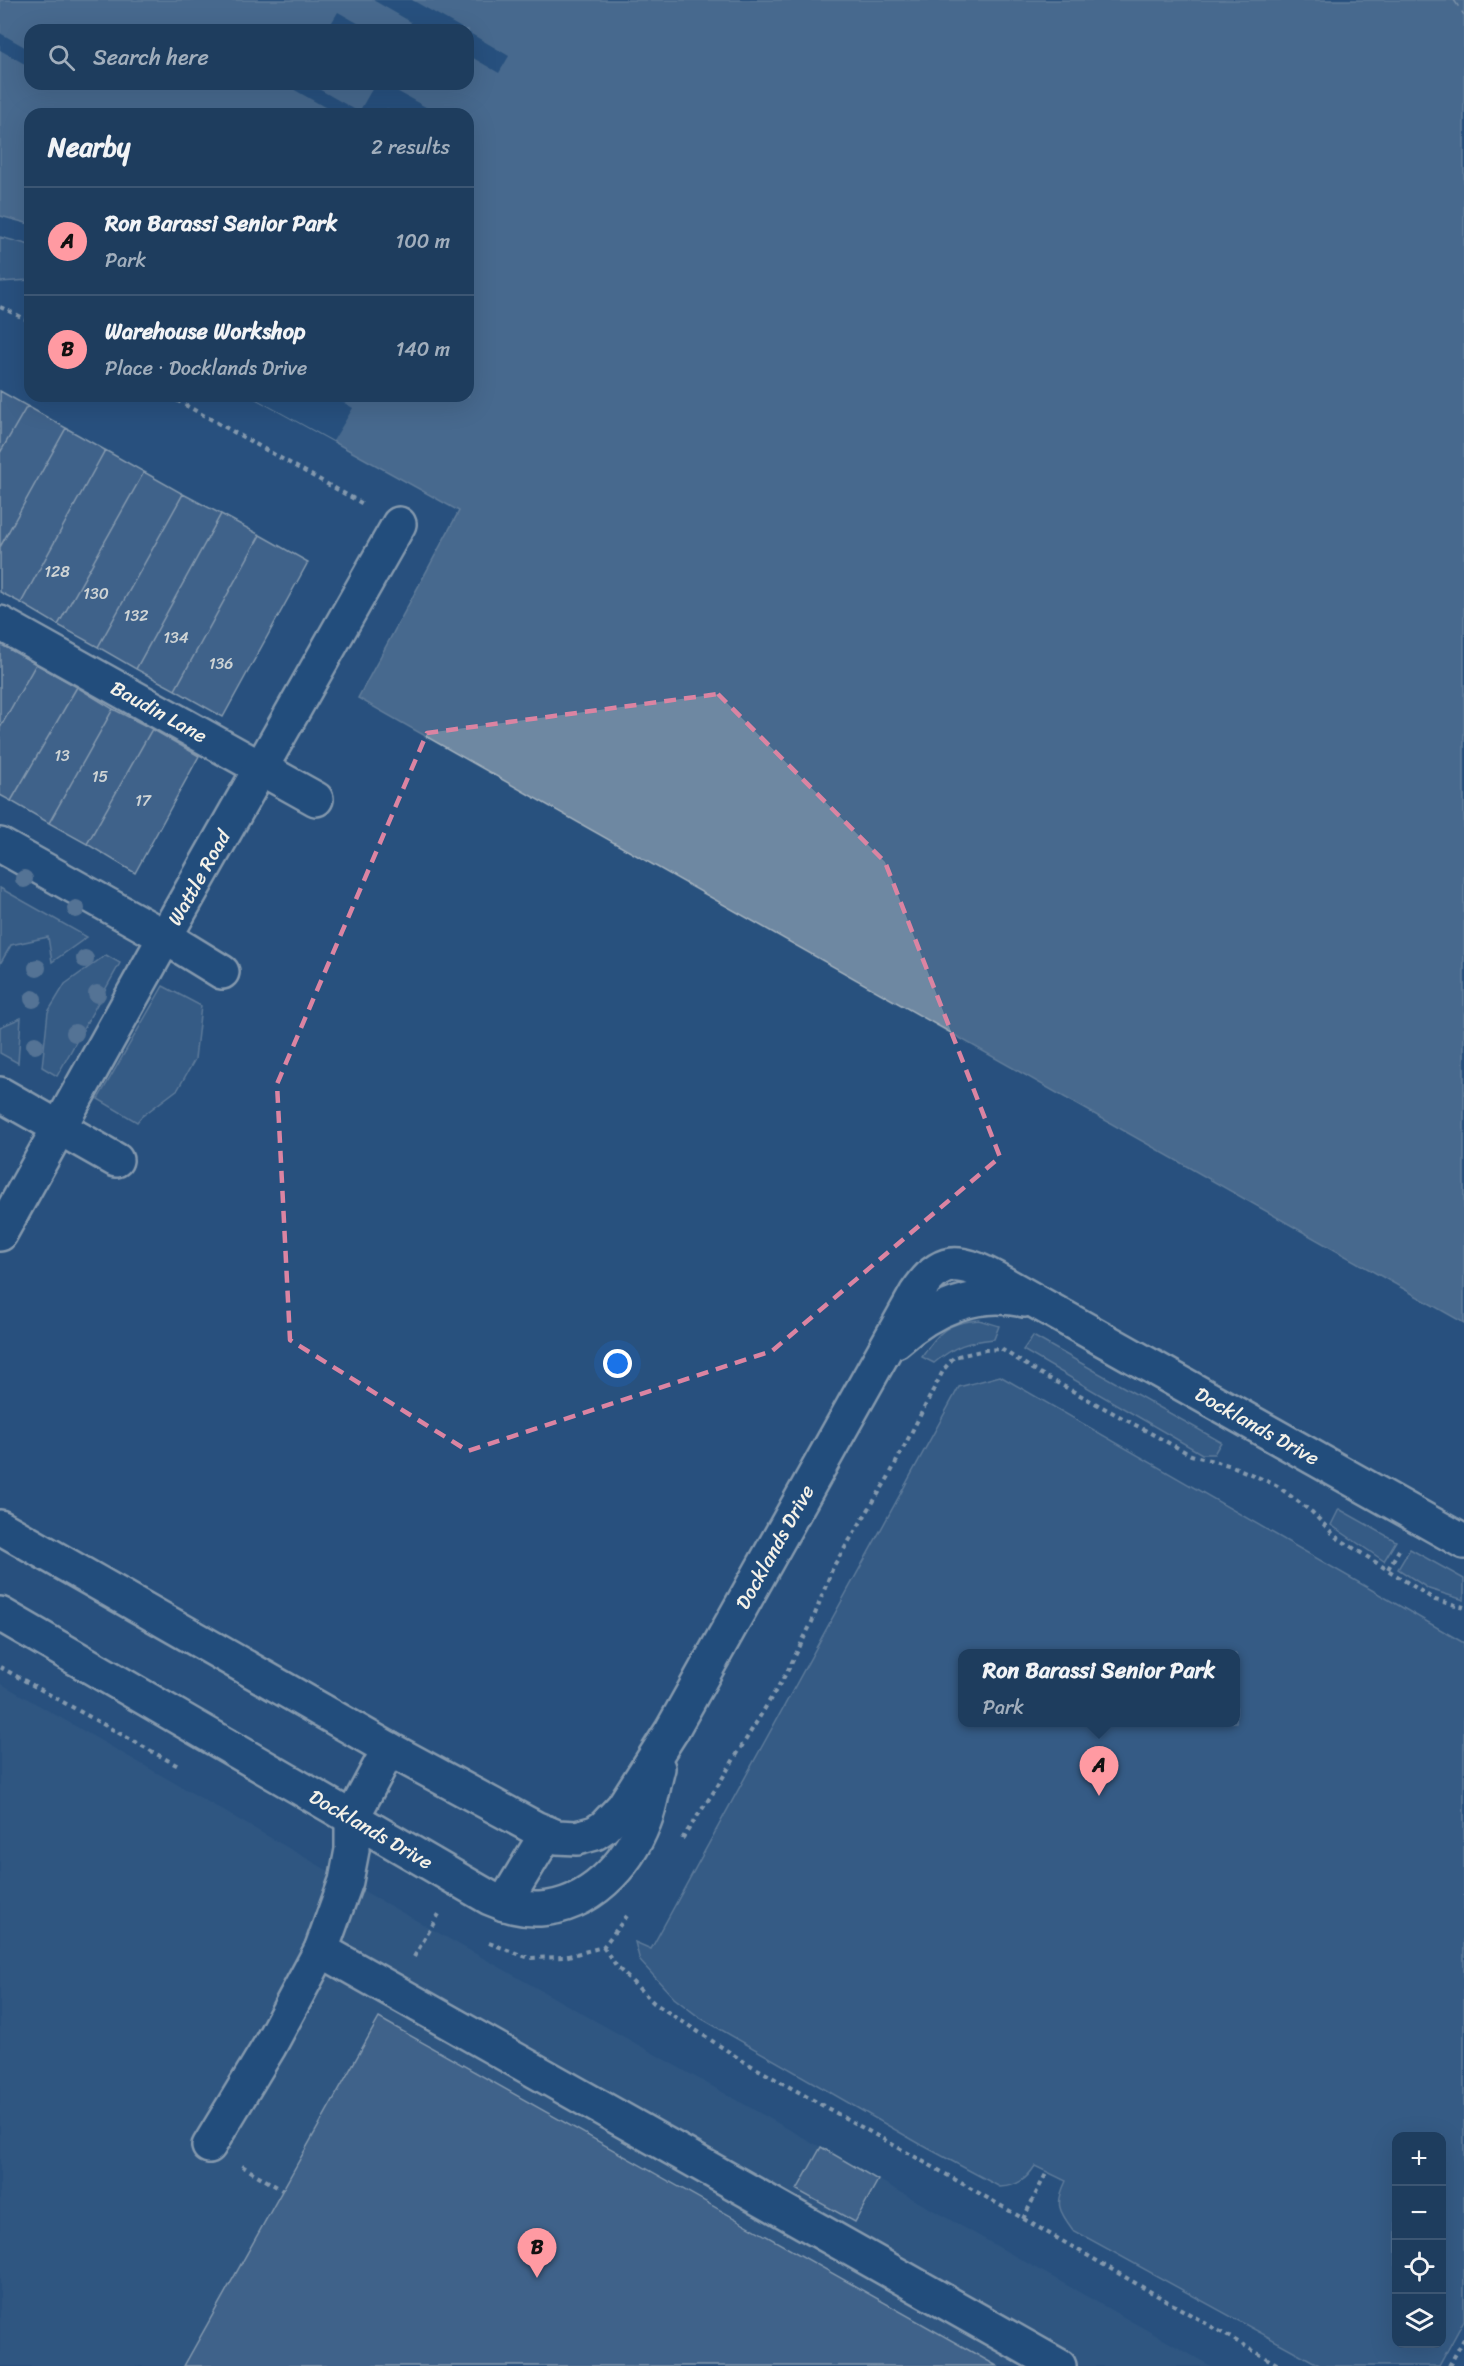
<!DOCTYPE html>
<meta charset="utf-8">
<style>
body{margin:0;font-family:Sriracha,sans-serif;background:#264464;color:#f1f3f6}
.controls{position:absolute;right:18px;bottom:18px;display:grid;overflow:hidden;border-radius:12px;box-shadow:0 6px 24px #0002}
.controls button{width:54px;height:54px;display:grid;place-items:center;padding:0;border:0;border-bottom:2px solid #3c5673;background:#1e3d5e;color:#f1f3f6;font:30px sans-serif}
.you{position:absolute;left:618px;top:1364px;width:21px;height:21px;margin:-15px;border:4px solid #fff;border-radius:50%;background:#1a73e8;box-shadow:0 0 0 9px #1a73e833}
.badge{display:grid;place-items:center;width:39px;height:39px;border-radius:50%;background:#ff9aa2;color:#111;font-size:20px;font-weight:700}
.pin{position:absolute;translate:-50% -50px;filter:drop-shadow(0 2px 3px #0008)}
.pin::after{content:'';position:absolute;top:32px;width:21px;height:18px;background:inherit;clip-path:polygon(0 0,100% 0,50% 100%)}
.popup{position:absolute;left:958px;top:1649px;width:282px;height:78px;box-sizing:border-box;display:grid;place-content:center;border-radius:12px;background:#1e3d5e;filter:drop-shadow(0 2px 4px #0005);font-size:20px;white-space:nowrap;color:#a1aebc}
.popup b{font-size:22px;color:#f1f3f6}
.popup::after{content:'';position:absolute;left:50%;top:100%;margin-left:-12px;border:12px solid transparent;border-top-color:#1e3d5e}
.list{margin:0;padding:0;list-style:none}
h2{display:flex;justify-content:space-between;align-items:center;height:78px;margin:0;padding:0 24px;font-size:26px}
h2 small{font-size:20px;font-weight:400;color:#a1aebc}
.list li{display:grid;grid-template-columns:39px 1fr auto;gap:18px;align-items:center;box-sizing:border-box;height:108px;padding:0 24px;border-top:2px solid #3c5673}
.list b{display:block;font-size:22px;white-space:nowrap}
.list p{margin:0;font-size:20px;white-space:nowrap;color:#a1aebc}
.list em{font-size:20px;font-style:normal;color:#a1aebc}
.icon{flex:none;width:33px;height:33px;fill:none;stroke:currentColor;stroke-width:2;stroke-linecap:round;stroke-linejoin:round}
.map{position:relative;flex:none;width:1464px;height:2366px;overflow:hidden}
.search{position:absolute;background:#1e3d5e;box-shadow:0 6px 24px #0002;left:24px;top:24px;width:450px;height:66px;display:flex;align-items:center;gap:15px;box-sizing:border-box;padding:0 21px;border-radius:18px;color:#a1aebc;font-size:22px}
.panel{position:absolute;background:#1e3d5e;box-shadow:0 6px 24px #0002;left:24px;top:108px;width:450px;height:294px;border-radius:18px}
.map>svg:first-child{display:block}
.built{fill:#375d86}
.green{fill:#45688e;stroke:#9cacbb;stroke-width:1.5;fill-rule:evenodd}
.water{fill:#6e88a2;stroke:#a4b2be;stroke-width:1.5;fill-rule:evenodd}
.pier{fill:#28517e}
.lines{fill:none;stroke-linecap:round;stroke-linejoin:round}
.ferry{stroke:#d9dcda;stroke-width:1.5;stroke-dasharray:8 6;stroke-linecap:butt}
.building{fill:#5b7899;stroke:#f4f1e8;stroke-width:1.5}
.minor-casing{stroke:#f4f1e8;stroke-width:38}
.path{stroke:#f4f1e8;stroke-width:4;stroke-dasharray:4.5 4.5;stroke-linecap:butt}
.minor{stroke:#1f4a7a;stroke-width:33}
.tree{fill:#8a9db1}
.marked{fill:none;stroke:#db84a2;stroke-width:4.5;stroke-dasharray:12 8;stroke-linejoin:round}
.labels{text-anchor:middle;stroke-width:5;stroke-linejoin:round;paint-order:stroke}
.number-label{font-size:16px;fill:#ced3d4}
.street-label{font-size:20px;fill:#f4f1e8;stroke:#1f4a7a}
</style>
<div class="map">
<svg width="1464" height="2366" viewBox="0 0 1464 2366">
<rect width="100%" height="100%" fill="#28517e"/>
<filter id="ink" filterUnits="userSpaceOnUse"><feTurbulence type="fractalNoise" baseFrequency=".0167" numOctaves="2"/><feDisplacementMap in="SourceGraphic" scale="12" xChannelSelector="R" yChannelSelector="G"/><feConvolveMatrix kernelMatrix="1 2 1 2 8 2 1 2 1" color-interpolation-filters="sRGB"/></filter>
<g filter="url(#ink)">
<path class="built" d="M0 1683 346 1881 1211 2366H0Z"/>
<path class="green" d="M0 237 30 245V280L0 282Z
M0 888 87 937 52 962 48 937 11 945 0 964Z
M106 955 120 963 57 1076 42 1067 48 1012 65 984Z
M163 986 201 1006 195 1059 178 1089 141 1117 137 1122 98 1099Z
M21 1018 18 1063 0 1053V1027Z
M979 1320 999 1326 994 1339C967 1342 956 1345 934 1363L922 1357C938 1332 948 1322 979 1320Z
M1033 1336 1221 1442 1214 1454H1202L1023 1350Z
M1000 1376 1464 1643V2320L1439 2366H1321L1073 2230C1058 2210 1055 2204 1066 2181L1035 2166C1026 2180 1017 2186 1000 2187L920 2144 699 2017 674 1998 640 1961 635 1942 651 1949 959 1387ZM962 1654H1236V1722H962ZM1442 2136V2344H1396V2136Z
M1339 1509 1396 1541 1384 1561 1331 1525Z
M1410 1549 1464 1579V1600L1429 1589 1398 1569Z"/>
<path class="water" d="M0 0H1464V1323L358 698 459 511 251 396H468V114H30V224L0 216ZM30 30H468V84H30Z"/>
<path class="pier" d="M373 0H412L465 30H407L411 22Z
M338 12 370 30H334L329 27Z
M468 32 509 56 499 73 468 55Z
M0 33 30 50V67L0 50Z
M296 84H310L359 112 375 84H399L395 90 438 114H397L387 108 383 114H337L293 89Z
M251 396H332L353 408 333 441Z"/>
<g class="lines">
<path class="ferry" d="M1454 0 1464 15"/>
</g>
<path class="building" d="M0 391 27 406 0 453Z
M27 406 66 428 0 547V453Z
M66 428 105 450 21 603 0 592V547Z
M105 450 144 472 58 625 21 603Z
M144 472 183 494 98 647 58 625Z
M183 494 221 514 136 669 98 647Z
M221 514 260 535 175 690 136 669Z
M260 535 308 562 223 717 175 690Z
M0 644 36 664 0 728Z
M36 664 77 687 11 801 0 795V728Z
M77 687 113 709 49 823 11 801Z
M113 709 152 729 87 844 49 823Z
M152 729 199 756 135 873 87 844Z
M379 2018 997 2366H184Z
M821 2147 878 2180 855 2222 797 2190Z"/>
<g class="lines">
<g class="minor-casing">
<g id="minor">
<path id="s1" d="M0 623 316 799"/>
<path d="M0 845 165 937 222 972"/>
<path d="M0 1094 116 1160"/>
<path id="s2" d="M0 1234 165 937 399 524"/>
<path d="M896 1341C931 1309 977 1289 1024 1300"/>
<path id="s3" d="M0 1527 389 1749 535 1828 557 1837 577 1838 595 1833 604 1827 623 1807 672 1730 916 1294C941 1257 958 1259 994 1278L1464 1542"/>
<path id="s4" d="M0 1614 490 1898C507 1905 522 1910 540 1909 589 1906 627 1866 644 1822 651 1805 653 1786 658 1768"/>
<path d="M504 1904 547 1833"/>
<path d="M321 1950 1059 2366"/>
<path d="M209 2146 269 2047 321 1950 346 1881 352 1850V1818L389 1749"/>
</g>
</g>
<path class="path" d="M0 307 30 321
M169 396 365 505
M1388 1569 1399 1550
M0 1667 180 1767
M682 1839 717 1787 787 1672 812 1622 833 1567 888 1478 944 1369 954 1357 985 1350 1001 1349 1041 1374 1191 1455 1232 1466 1276 1485 1312 1512 1336 1537 1435 1600 1464 1607
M489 1943 529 1958 564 1957 603 1947 627 1916
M603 1947 618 1968 654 2003 743 2061 942 2172 1280 2366
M414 1957 439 1914
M242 2166 282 2190
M1023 2219 1047 2172
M1449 2366 1464 2339"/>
<use href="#minor" class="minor"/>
</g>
<g class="tree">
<circle cx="24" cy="879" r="9"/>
<circle cx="76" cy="909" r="9"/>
<circle cx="85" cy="959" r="9"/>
<circle cx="37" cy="968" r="9"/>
<circle cx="97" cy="994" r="9"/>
<circle cx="33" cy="999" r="9"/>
<circle cx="75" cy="1033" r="9"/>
<circle cx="35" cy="1045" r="9"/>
</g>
</g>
<path d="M0 0H1464V2366H0ZM718 694 885 862 1000 1157 772 1351 468 1451 290 1340 277 1084 427 733Z" fill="#28517e" fill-opacity=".55" fill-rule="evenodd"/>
<path class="marked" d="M718 694 885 862 1000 1157 772 1351 468 1451 290 1340 277 1084 427 733Z"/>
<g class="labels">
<g class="number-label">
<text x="57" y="577">128</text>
<text x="96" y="599">130</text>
<text x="136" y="621">132</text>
<text x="176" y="643">134</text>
<text x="221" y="669">136</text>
<text x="62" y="761">13</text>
<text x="100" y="782">15</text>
<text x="143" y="806">17</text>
</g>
<g class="street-label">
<text dy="7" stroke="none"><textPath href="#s1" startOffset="182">Baudin Lane</textPath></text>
<text dy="7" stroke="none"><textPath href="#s2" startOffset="408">Wattle Road</textPath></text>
<text dy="7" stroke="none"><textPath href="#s3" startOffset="1700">Docklands Drive</textPath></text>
<text dy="7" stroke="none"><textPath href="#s3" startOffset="1016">Docklands Drive</textPath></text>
<text dy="7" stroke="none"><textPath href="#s4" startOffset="429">Docklands Drive</textPath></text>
</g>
</g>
</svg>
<div class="controls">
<button>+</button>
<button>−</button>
<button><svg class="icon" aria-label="locate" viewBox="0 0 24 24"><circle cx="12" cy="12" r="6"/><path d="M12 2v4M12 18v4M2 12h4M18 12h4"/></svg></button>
<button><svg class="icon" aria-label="layers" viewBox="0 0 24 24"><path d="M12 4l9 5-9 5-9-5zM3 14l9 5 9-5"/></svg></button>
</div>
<div class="you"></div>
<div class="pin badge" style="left:1099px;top:1796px">A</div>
<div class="popup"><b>Ron Barassi Senior Park</b>Park</div>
<div class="pin badge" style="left:537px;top:2278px">B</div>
<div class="search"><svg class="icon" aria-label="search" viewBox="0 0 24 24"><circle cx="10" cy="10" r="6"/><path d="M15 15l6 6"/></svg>Search here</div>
<section class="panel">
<h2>Nearby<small>2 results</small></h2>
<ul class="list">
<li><span class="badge">A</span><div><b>Ron Barassi Senior Park</b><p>Park</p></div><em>100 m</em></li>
<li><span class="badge">B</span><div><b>Warehouse Workshop</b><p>Place · Docklands Drive</p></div><em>140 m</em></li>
</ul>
</section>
</div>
